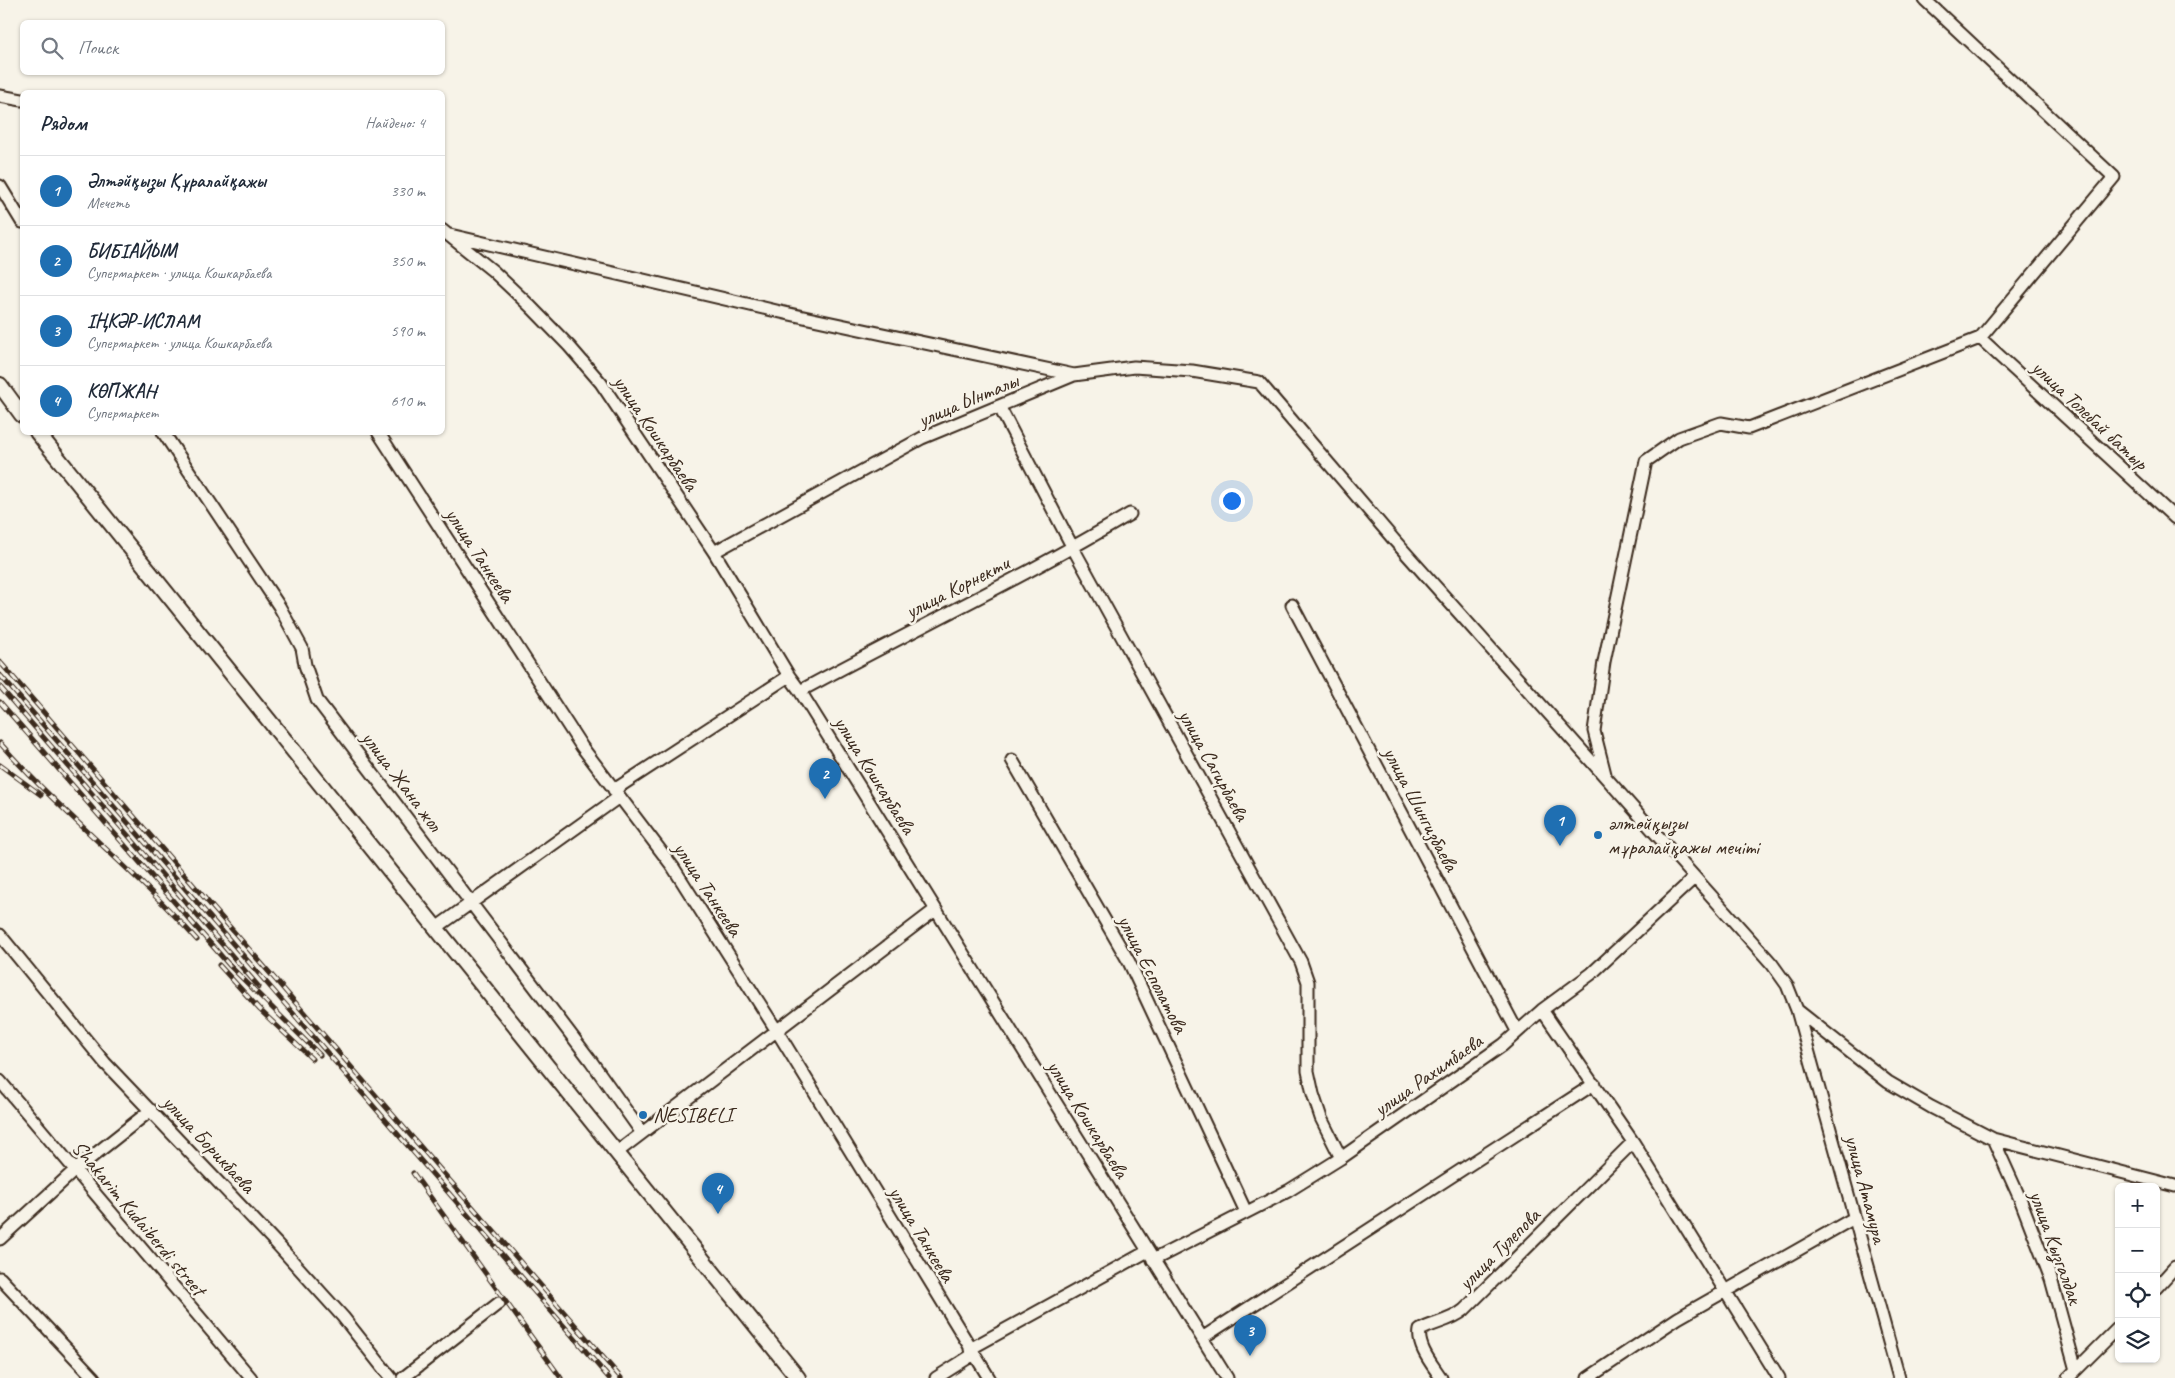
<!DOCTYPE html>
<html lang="ru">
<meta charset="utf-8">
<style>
body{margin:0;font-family:Caveat,sans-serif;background:#f6f6f7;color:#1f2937}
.controls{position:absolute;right:15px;bottom:15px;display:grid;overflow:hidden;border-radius:8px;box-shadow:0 1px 4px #0004}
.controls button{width:45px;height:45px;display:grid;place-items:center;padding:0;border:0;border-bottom:1px solid #e0e1e3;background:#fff;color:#1f2937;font:25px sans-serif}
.you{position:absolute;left:1231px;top:500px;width:18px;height:18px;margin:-12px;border:4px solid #fff;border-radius:50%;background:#1a73e8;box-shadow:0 0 0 8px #1a73e833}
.badge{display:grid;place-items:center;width:32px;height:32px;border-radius:50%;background:#1f6fb2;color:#fff;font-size:16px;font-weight:700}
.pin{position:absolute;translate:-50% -41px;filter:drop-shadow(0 1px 2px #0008)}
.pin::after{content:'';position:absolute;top:26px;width:18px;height:15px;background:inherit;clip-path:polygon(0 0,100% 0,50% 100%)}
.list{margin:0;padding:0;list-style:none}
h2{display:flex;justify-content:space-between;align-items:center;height:65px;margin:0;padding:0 20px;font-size:21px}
h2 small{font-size:16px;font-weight:400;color:#747a83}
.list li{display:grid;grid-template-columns:32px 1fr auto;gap:15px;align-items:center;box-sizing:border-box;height:70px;padding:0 20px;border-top:1px solid #e0e1e3}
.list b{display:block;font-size:19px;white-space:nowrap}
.list p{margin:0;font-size:16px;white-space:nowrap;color:#747a83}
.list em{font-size:16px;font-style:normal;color:#747a83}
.icon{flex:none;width:28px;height:28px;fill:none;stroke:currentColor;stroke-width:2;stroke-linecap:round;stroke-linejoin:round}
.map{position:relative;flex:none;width:2175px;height:1378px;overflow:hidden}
.search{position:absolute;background:#fff;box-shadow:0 1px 4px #0004;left:20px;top:20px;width:425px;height:55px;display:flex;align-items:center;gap:12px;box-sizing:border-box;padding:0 18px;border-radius:8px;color:#747a83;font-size:19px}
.panel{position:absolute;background:#fff;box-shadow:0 1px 4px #0004;left:20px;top:90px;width:425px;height:345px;border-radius:8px}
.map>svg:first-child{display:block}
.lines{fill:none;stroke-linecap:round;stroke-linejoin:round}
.minor-casing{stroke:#3b2a1e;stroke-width:15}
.major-casing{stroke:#3b2a1e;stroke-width:18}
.minor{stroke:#f7f3e8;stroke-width:11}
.major{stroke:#f7f3e8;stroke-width:14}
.rail-casing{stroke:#3b2a1e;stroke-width:5}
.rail{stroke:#f7f3e8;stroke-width:3;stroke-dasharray:9;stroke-linecap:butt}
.poi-dot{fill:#1f6fb2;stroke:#f7f3e8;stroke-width:2}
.labels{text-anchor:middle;stroke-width:5;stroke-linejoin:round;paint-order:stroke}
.street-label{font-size:21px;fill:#3b2a1e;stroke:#f7f3e8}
.poi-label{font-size:21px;fill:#3b2a1e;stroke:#f7f3e8;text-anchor:start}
</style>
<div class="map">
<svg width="2175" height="1378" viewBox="0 0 2175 1378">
<rect width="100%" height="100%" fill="#f7f3e8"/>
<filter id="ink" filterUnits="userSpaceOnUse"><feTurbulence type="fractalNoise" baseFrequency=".02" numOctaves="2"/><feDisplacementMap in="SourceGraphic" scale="10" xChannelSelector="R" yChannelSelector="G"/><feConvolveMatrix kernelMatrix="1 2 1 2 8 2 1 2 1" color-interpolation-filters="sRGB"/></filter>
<g filter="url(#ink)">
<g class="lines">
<g class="minor-casing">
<path id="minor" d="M0 96 22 100
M0 186 22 222
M442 230 493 271 531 307 569 346 601 383 714 552 789 676 800 691 1227 1378
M450 235 785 313 1074 375
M1980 338 2175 518
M999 406 1073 548 1301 962 1308 982V1071L1313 1094 1321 1118 1341 1158
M163 432 279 606 302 648 305 665 317 700 591 1061 642 1133
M378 432 582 747 673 867 777 1031 989 1378
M714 552 922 438 1074 375 1134 367 1192 371 1259 382 1395 541 1772 964 1787 985 1797 1010 1888 1082 1931 1107 1993 1139 2175 1186
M1292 605 1517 1031
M800 691C910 631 1023 578 1130 514
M1012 760 1129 962 1246 1212
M1605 774 1594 731 1604 662 1646 461 1679 438 1721 423 1749 428 1980 338 2114 177 1925 0
M614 790 789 676
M436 928 619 797
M0 935 105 1063 277 1244 343 1317 391 1378
M1542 1010 1633 1142 1779 1378
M1797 1010 1899 1378
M0 1081 251 1378
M1993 1139 2021 1201 2051 1279 2076 1370
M616 1153 935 910
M0 1239 74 1171 151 1110
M1153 1260 1288 1191 1341 1158 1503 1045 1542 1010 1591 974 1694 878
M0 1278 94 1378
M2156 1288 2175 1267
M1202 1338 1594 1084
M970 1349 1148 1251
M403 1378 499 1303
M936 1378 974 1354
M1441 1378C1432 1364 1417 1347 1420 1330 1435 1322 1451 1321 1464 1310L1633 1142
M1588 1378 1678 1318 1854 1218
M2068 1378 2119 1327"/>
</g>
<g class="major-casing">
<path id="major" d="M0 385 22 415
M37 432 798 1378"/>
</g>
<use href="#minor" class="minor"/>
<use href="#major" class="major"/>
<g class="rail-casing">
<path id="rail" d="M0 662 621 1378
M0 675 609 1378
M0 687 259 987
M0 702 230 966 320 1055
M0 743C61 813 135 870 197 940
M0 765 41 795
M219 965 260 1010 312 1059
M413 1173 561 1378"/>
</g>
<use href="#rail" class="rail"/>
</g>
</g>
<g class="poi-dot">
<circle cx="1598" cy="835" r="5"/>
<circle cx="643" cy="1115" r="5"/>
</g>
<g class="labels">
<g class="street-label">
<text transform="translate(968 400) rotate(-23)" y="7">улица Ынталы</text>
<text transform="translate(2090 415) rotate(43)" y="7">улица Толебай батыр</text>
<text transform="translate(656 433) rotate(56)" y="7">улица Кошкарбаева</text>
<text transform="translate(480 555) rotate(57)" y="7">улица Танкеева</text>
<text transform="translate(957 587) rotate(-27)" y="7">улица Корнекти</text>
<text transform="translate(1214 765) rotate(61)" y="7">улица Сагирбаева</text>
<text transform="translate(875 775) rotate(58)" y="7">улица Кошкарбаева</text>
<text transform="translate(402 781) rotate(53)" y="7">улица Жана жол</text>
<text transform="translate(1421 809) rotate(62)" y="7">улица Шингизбаева</text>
<text transform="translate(708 889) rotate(57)" y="7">улица Танкеева</text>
<text transform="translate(1153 974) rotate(63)" y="7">улица Есполатова</text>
<text transform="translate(1428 1075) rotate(-35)" y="7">улица Рахимбаева</text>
<text transform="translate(1088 1119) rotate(58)" y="7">улица Кошкарбаева</text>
<text transform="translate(209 1144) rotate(47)" y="7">улица Борикбаева</text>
<text transform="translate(1866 1189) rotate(75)" y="7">улица Атамура</text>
<text transform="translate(139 1218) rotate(50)" y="7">Shakarim Kudaiberdi street</text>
<text transform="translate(922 1234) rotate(59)" y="7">улица Танкеева</text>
<text transform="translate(2056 1247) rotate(70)" y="7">улица Кызгалдак</text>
<text transform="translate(1499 1249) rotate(-45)" y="7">улица Тулепова</text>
</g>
<g class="poi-label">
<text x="1608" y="830">әлтөйқызы<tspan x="1608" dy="24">мұралайқажы мечіті</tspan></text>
<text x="653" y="1122">NESIBELI</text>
</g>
</g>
</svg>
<div class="controls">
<button>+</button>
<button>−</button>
<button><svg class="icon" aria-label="locate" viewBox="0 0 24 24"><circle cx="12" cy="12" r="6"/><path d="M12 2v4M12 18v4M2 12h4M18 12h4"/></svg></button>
<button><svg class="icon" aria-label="layers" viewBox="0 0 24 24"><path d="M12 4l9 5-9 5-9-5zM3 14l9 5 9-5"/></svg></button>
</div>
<div class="you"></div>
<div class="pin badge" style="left:1560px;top:846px">1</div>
<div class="pin badge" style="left:825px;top:799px">2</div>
<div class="pin badge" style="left:1250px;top:1356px">3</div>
<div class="pin badge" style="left:718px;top:1214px">4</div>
<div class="search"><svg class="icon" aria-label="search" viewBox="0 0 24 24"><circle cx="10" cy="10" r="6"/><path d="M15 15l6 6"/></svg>Поиск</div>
<section class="panel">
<h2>Рядом<small>Найдено: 4</small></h2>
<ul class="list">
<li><span class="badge">1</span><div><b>Әлтәйқызы Құралайқажы</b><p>Мечеть</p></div><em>330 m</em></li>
<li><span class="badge">2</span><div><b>БИБІАЙЫМ</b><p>Супермаркет · улица Кошкарбаева</p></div><em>350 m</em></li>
<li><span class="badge">3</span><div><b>ІҢКӘР-ИСЛАМ</b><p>Супермаркет · улица Кошкарбаева</p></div><em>590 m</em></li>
<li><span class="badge">4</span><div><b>КӨПЖАН</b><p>Супермаркет</p></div><em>610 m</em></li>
</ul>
</section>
</div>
